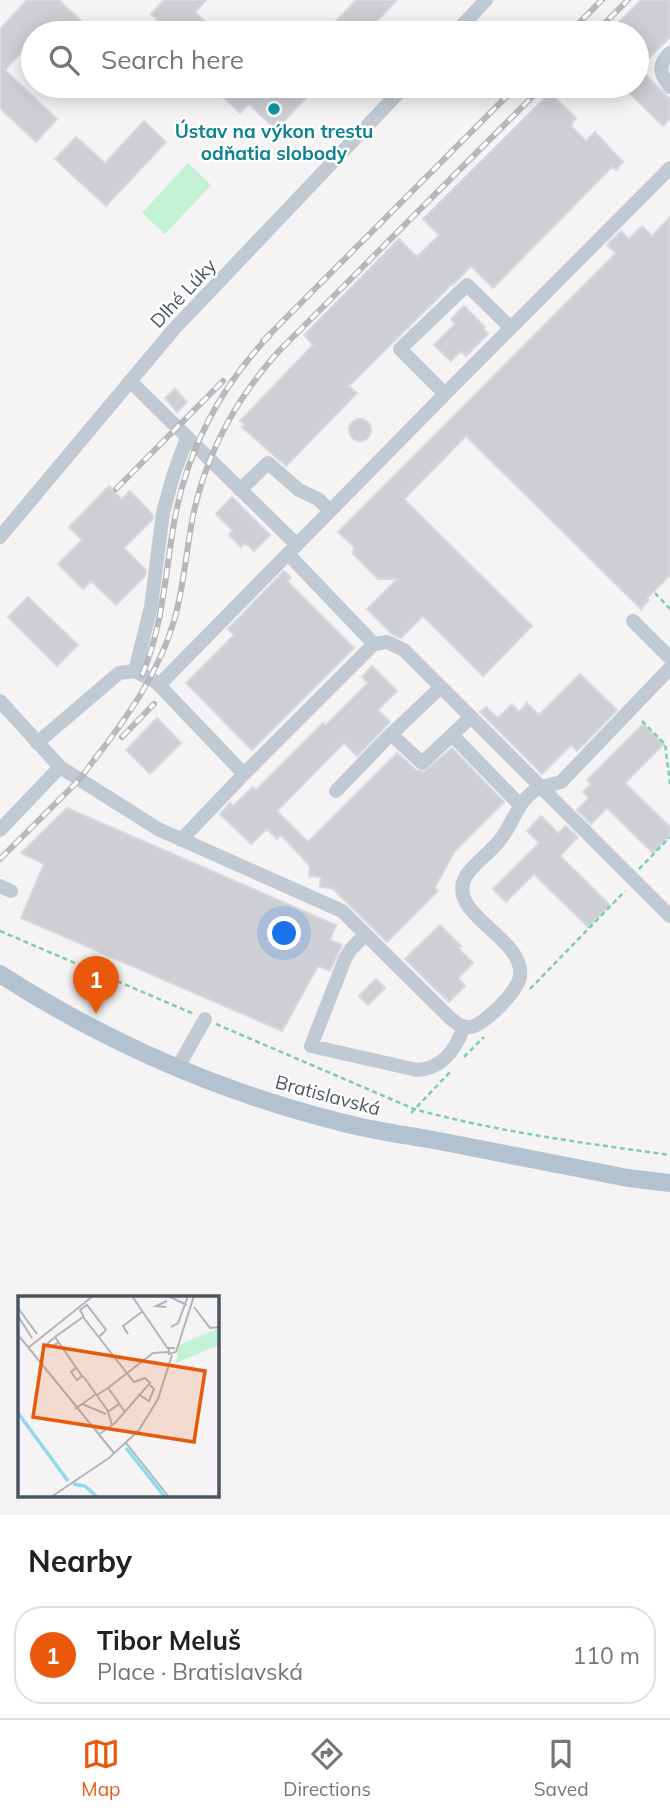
<!DOCTYPE html>
<meta charset="utf-8">
<style>
body{margin:0;font-family:Mulish,sans-serif;background:#f6f6f6;color:#222}
.you{position:absolute;left:285px;top:934px;width:24px;height:24px;margin:-18px;border:5px solid #fff;border-radius:50%;background:#1a73e8;box-shadow:0 0 0 10px #1a73e833}
.badge{display:grid;place-items:center;width:46px;height:46px;border-radius:50%;background:#ea580c;color:#fff;font-size:23px;font-weight:700}
.pin{position:absolute;translate:-50% -58px;filter:drop-shadow(0 2px 4px #0008)}
.pin::after{content:'';position:absolute;top:37px;width:24px;height:21px;background:inherit;clip-path:polygon(0 0,100% 0,50% 100%)}
.list{margin:0;padding:0;list-style:none}
h2{display:flex;justify-content:space-between;align-items:center;height:91px;margin:0;padding:0 28px;font-size:30px}
h2 small{font-size:23px;font-weight:400;color:#767676}
.list li{display:grid;grid-template-columns:46px 1fr auto;gap:21px;align-items:center;box-sizing:border-box;height:98px;margin:0 14px 14px;padding:0 14px;border:2px solid #e0e0e0;border-radius:28px}
.list b{display:block;font-size:26px;white-space:nowrap}
.list p{margin:0;font-size:23px;white-space:nowrap;color:#767676}
.list em{font-size:23px;font-style:normal;color:#767676}
.icon{flex:none;width:38px;height:38px;fill:none;stroke:currentColor;stroke-width:2;stroke-linecap:round;stroke-linejoin:round}
.map{position:relative;flex:none;width:670px;height:1515px;overflow:hidden}
.search{position:absolute;background:#fff;box-shadow:0 4px 18px #0003;left:21px;right:21px;top:21px;height:77px;display:flex;align-items:center;gap:18px;box-sizing:border-box;padding:0 24px;border-radius:38px;color:#767676;font-size:26px}
.sheet{height:203px;background:#fff}
nav{display:flex;justify-content:space-around;align-items:center;box-sizing:border-box;height:98px;border-top:2px solid #e0e0e0;background:#fff;font-size:19px;color:#767676}
nav a{display:grid;justify-items:center;gap:4px}
nav .on{color:#ea580c}
.map>svg:first-child{display:block}
.green{fill:#c3f1d5}
.building{fill:#cdcfd5;stroke:#d7d9de;stroke-width:2}
.lines{fill:none;stroke-linecap:round;stroke-linejoin:round}
.path{stroke:#7ad0a6;stroke-width:2.5;stroke-dasharray:5 3.5;stroke-linecap:butt}
.minor{stroke:#c1cad2;stroke-width:14}
.major{stroke:#b3c2d1;stroke-width:18}
.rail-casing{stroke:#b5b8bd;stroke-width:6}
.rail{stroke:#fff;stroke-width:3.5;stroke-dasharray:10;stroke-linecap:butt}
.culture-dot{fill:#0f9aa8;stroke:#fff;stroke-width:2.5}
.labels{text-anchor:middle;stroke-width:5;stroke-linejoin:round;paint-order:stroke}
.culture-label{font-size:19px;font-weight:bold;fill:#0d838f;stroke:#fff}
.street-label{font-size:19px;fill:#4a5661;stroke:#fff}
.inset-river{fill:none;stroke:#90daee;stroke-width:3.5}
.inset-road{fill:none;stroke:#b1b4b9;stroke-width:2}
.view{fill:#e8590c;fill-opacity:0.15;stroke:#e8590c;stroke-width:3.5}
.inset-edge{fill:none;stroke:#4a5661;stroke-width:3.5}
</style>
<div class="map">
<svg width="670" height="1515" viewBox="0 0 670 1515">
<rect width="100%" height="100%" fill="#f5f3f3"/>
<path class="green" d="M188 163 211 185 165 234 142 213Z"/>
<path class="building" d="M27 0H59L94 33H49L43 28 38 33H33V39L5 70 57 119 36 142 0 108V29Z
M164 0H206L195 12 217 33H172L151 14Z
M356 0H397L366 33H325Z
M641 0H670V37L639 68 670 99V118L663 126 622 86H637V33H621L614 27Z
M231 86H317L276 130 249 104 240 113 222 96Z
M550 93 576 118 571 126 586 141 595 132 623 162 616 170 612 167 493 288 471 266 453 285 452 284 349 386 357 393 286 466 242 427 245 425 240 421 313 345 304 335 399 239 417 257 439 235 423 219Z
M144 121 166 142 106 206 55 159 76 137 105 163Z
M670 217V575L647 598 649 600 641 609 466 436 404 499 532 626 483 676 423 616 401 638 392 634 367 609 397 579H378L353 554 354 547 338 532 616 253 607 245 621 231 629 239 642 226 652 236Z
M464 306 485 327 483 329 488 334 466 356 461 351 451 361 434 345 455 324 451 319Z
M175 389 187 402 177 412 165 398Z
M349 430a11 11 0 1 1 22 0a11 11 0 1 1-22 0Z
M109 486 122 499 130 491 153 515V519L124 548 146 570 145 576 116 605 91 581 83 589 58 564 82 540 69 527Z
M232 497 270 535 254 551 245 543 241 547 229 535 233 531 216 514Z
M284 571 291 578 287 581 354 648 252 750 186 683 234 635 228 629Z
M28 597 78 645 57 666 8 617Z
M372 666 397 691 378 710 390 722 357 756 344 743 277 811 308 842 397 753 416 770 424 772 452 748 504 802 455 851 435 887 438 891 387 942 332 888 320 887 321 877 309 876 310 866 281 835 277 839 267 829 251 844 220 814 230 803 233 806 253 787 256 790 323 723 326 725 368 683 362 677Z
M580 674 617 710 577 751 571 745 542 774 480 712 486 707 498 718 512 704 519 712 527 703 539 715Z
M157 718 181 743 150 774 126 750Z
M643 724 664 744 625 783 670 827V835L653 853 607 808 591 824 577 810 589 798 583 792 591 784 587 780Z
M67 808 336 925 330 940 342 945 330 971 318 966 282 1031 21 918 44 864 21 853Z
M541 816 558 833 566 826 578 837 560 856 610 905 588 927 534 874 506 902 493 889 539 843 527 831Z
M440 925 461 946 458 948 473 963 458 978 465 986 449 1002 405 959Z
M376 979 385 988 368 1005 359 996Z"/>
<g class="lines">
<path class="path" d="M655 593 670 609
M642 721 665 744 670 784
M639 869 670 837
M0 931 194 1014
M530 989 625 891
M216 1024 414 1109C498 1132 584 1143 670 1155
M464 1057 484 1037
M411 1113 450 1072"/>
<path class="minor" d="M455 33 486 0
M670 53C657 65 660 74 670 87
M510 327 467 285 400 349 445 394 670 168
M130 381 297 545
M240 490 268 463 299 490 318 499 330 511
M0 537 174 329 405 86
M633 621 670 658
M374 644 387 642 404 650 670 916
M135 671 151 607 163 513 173 476 187 438
M159 685 445 394
M0 701 60 767 158 829 342 911 450 1018C456 1023 461 1027 469 1027 483 1027 519 990 520 976 525 937 444 914 466 876 474 863 490 853 499 841 513 825 517 801 536 790 543 785 553 785 561 782L670 668
M391 734 422 763 471 717
M452 735 520 805
M37 743 119 673 135 671 156 682 244 774 181 840
M244 774 374 644 288 554
M336 791 385 740 441 687
M0 830 60 767
M0 886 11 891
M365 935 351 949 345 959 311 1046 417 1070C443 1068 456 1050 464 1026
M178 1067 205 1019"/>
<path class="major" d="M0 974C104 1041 220 1092 340 1122 373 1131 406 1135 439 1141 502 1153 565 1166 628 1178L670 1183"/>
<g class="rail-casing">
<path id="rail" d="M569 33 602 0
M595 33 628 0
M263 341 517 86
M116 489 223 381
M142 675C163 626 165 575 174 523 186 452 220 387 270 335
M122 737 154 704
M95 759C128 716 158 674 174 621 184 587 186 551 193 516 206 454 236 399 278 352L543 86
M0 859 79 780 100 752"/>
</g>
<use href="#rail" class="rail"/>
</g>
<circle class="culture-dot" cx="274" cy="109" r="7"/>
<g class="labels">
<g class="culture-label">
<text x="274" y="138">Ústav na výkon trestu<tspan x="274" dy="22">odňatia slobody</tspan></text>
</g>
<g class="street-label">
<text transform="translate(183 293) rotate(-47)" y="7">Dlhé Lúky</text>
<text transform="translate(328 1095) rotate(15)" y="7">Bratislavská</text>
</g>
</g>
<g transform="translate(18 1296)">
<rect width="201" height="201" fill="#f5f3f3"/>
<path d="M201 32V49L158 67 161 49Z" fill="#c3f1d5"/>
<path class="inset-river" d="M0 117 50 185M108 152 147 201M55 188 67 190 79 201"/>
<path class="inset-road" d="M114 0 150 53M150 0 169 9M148 11 138 10 149 5M176 11 192 32 202 31M0 12 19 38M0 20 14 42M66 21 62 14 69 9 88 34 81 41M153 31 160 27 170 0M110 38 105 30 125 15M1 40 96 157M36 42 30 47 32 51 40 47M10 52 75 0M157 52H151V58L158 56 176 0M58 72 53 76 59 84 64 80 37 41 65 21 116 86 127 82 132 87 97 127 80 139M65 80 90 115M90 92 135 57 150 56M120 98 131 105 136 93 132 89M79 99 90 92 101 107M64 108 88 118M57 113 78 98M94 129 90 116 101 108 107 116M108 147 151 201M33 201 91 162 121 134 140 103 154 59"/>
<path class="view" d="M26 49 187 75 176 146 15 121Z"/>
<rect width="201" height="201" class="inset-edge"/>
</g>
</svg>
<div class="you"></div>
<div class="pin badge" style="left:96px;top:1014px">1</div>
<div class="search"><svg class="icon" aria-label="search" viewBox="0 0 24 24"><circle cx="10" cy="10" r="6"/><path d="M15 15l6 6"/></svg>Search here</div>
</div>
<section class="sheet">
<h2>Nearby<small></small></h2>
<ul class="list">
<li><span class="badge">1</span><div><b>Tibor Meluš</b><p>Place · Bratislavská</p></div><em>110 m</em></li>
</ul>
</section>
<nav>
<a class="on"><svg class="icon" aria-label="map" viewBox="0 0 24 24"><path d="M3 6l6-2 6 2 6-2v14l-6 2-6-2-6 2zM9 4v14M15 6v14"/></svg>Map</a>
<a><svg class="icon" aria-label="directions" viewBox="0 0 24 24"><path d="M12 3l9 9-9 9-9-9zM9 14v-3h6M13 9l2 2-2 2"/></svg>Directions</a>
<a><svg class="icon" aria-label="saved" viewBox="0 0 24 24"><path d="M7 4h10v16l-5-4-5 4z"/></svg>Saved</a>
</nav>
